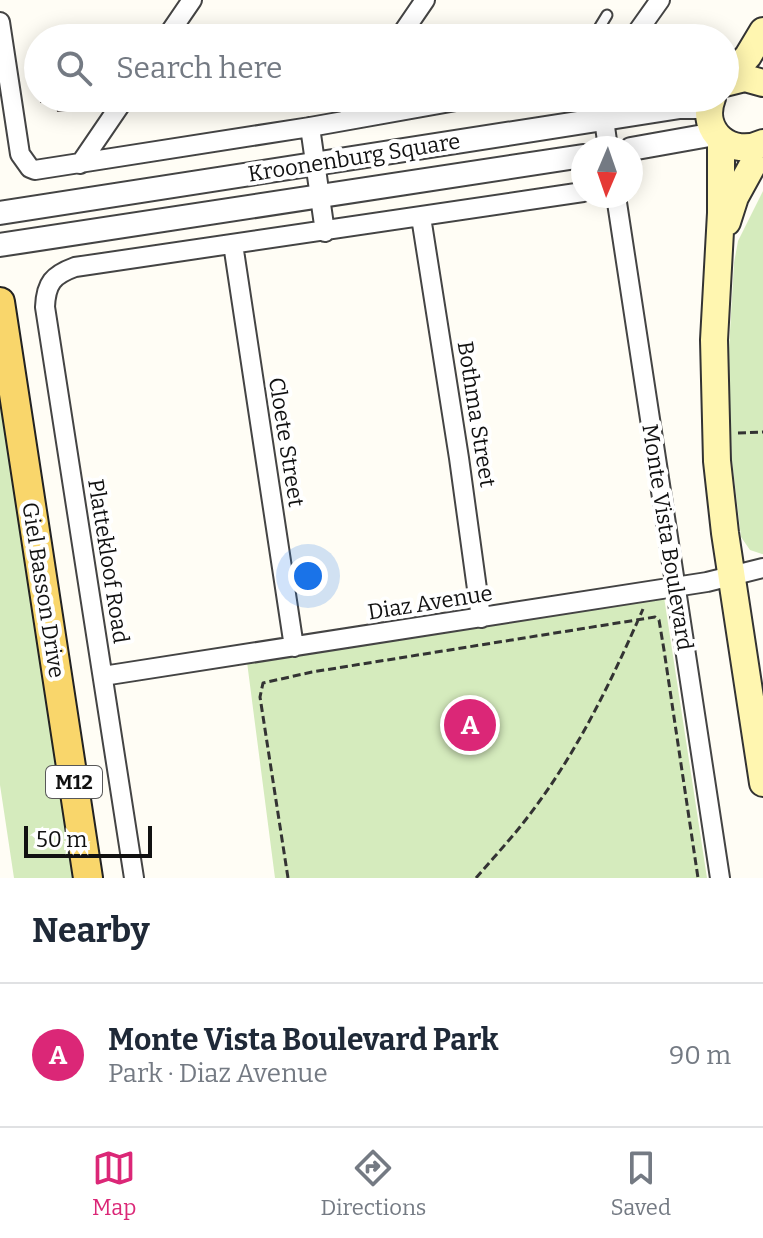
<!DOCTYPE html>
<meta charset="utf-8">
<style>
body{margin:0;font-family:Bitter,serif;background:#f6f6f7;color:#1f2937}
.compass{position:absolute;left:571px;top:136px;width:72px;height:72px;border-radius:50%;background:#fff;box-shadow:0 4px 20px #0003;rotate:182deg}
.scale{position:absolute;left:24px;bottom:20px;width:128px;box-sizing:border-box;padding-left:8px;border:4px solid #111;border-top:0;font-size:22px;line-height:28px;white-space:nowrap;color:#111;-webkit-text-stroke:6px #fff;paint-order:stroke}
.you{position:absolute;left:308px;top:576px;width:28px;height:28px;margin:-20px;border:6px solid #fff;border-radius:50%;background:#1a73e8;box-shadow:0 0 0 12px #1a73e833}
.badge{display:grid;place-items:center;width:52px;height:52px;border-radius:50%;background:#db2777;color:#fff;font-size:26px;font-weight:700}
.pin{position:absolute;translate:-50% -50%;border:4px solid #fff;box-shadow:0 2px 8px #0006}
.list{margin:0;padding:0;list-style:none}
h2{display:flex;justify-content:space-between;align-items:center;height:104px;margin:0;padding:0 32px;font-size:34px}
h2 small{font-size:26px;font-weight:400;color:#747a83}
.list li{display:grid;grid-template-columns:52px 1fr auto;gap:24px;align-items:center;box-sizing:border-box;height:144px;padding:0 32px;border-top:2px solid #e0e1e3}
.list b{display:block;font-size:30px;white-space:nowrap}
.list p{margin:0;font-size:26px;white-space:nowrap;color:#747a83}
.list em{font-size:26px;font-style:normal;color:#747a83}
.icon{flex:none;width:44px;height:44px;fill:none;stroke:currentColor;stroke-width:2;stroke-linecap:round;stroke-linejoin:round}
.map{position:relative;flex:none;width:763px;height:878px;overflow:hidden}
.search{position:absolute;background:#fff;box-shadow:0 4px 20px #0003;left:24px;right:24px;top:24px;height:88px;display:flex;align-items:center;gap:20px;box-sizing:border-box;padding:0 28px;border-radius:44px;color:#747a83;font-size:30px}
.sheet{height:248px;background:#fff}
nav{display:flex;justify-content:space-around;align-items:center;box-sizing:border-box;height:112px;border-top:2px solid #e0e1e3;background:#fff;font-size:22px;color:#747a83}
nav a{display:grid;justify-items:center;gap:4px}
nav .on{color:#db2777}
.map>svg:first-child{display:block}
.green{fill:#d5ebbd}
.building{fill:#5a524d}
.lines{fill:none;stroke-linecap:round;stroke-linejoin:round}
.service-casing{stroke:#444;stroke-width:13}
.minor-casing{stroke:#444;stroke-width:22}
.tertiary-casing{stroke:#444;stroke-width:26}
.secondary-casing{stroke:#333;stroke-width:30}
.primary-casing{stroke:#222;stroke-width:32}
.path{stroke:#333;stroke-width:3;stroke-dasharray:8 4;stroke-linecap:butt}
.service{stroke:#fff;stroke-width:9}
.minor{stroke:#fff;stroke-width:18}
.tertiary{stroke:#fff;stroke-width:22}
.secondary{stroke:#fff6b0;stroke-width:26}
.primary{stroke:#f9d66b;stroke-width:28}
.labels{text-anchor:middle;stroke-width:8;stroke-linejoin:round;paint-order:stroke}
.shield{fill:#fff;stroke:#585858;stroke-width:2}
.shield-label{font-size:20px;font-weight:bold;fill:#111}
.street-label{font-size:22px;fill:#111;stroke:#fff}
</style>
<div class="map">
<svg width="763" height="878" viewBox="0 0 763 878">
<rect width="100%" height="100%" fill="#fffdf5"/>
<path class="green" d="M763 191V554H762L750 550 741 537 732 461 728 365 734 263 738 241Z
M0 388 76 878H14L0 785Z
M664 597 707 878H275L247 662Z"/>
<path class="building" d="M40 98H76L77 110 57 112 56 102 40 103Z"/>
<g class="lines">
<g class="service-casing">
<path id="service" d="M593 38 607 15"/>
</g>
<g class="minor-casing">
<path id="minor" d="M0 22 20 154 30 168 35 170 310 127 473 98
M166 38 192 0
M399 38 425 0
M633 38 660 0
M601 98 608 148
M347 120 357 98
M310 127 325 232
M80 164 125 98
M616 196 720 878
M421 217 459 458 481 618
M233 244 294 647
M103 676 707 582 763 568
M134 878 45 307C46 283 53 275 75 267L583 192"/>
</g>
<g class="tertiary-casing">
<path id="tertiary" d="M631 149 715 134
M0 213 680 107H709
M0 245 583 156"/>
</g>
<g class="secondary-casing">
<path id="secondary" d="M725 82 748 56 763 31
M725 83 745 78 763 83
M712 98C699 132 732 158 763 143
M721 140V213L714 340 717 461 725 533 763 783
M727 222 735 197 763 146"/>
</g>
<g class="primary-casing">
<path id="primary" d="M0 302 88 878"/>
</g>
<path class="path" d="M738 433 763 432
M288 878 260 697 263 683 312 672 655 617 659 620 664 650 698 878
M476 878C493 858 511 839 527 818 576 755 611 682 643 609"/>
<use href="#service" class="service"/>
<use href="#minor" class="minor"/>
<use href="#tertiary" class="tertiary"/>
<use href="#secondary" class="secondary"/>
<use href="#primary" class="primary"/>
</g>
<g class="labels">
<rect class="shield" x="46" y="766" width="56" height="32" rx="6"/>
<g class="shield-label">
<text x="74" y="789">M12</text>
</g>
<g class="street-label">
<text transform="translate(354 157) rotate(-9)" y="8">Kroonenburg Square</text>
<text transform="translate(477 414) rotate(81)" y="8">Bothma Street</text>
<text transform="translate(287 442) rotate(81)" y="8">Cloete Street</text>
<text transform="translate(668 537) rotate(81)" y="8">Monte Vista Boulevard</text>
<text transform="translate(109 561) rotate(81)" y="8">Plattekloof Road</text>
<text transform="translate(44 590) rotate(81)" y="8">Giel Basson Drive</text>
<text transform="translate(430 602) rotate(-9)" y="8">Diaz Avenue</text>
</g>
</g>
</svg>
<svg class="compass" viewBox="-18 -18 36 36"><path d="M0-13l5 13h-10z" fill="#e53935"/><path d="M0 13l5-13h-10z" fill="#747a83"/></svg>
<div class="scale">50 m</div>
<div class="you"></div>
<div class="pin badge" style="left:470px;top:725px">A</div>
<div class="search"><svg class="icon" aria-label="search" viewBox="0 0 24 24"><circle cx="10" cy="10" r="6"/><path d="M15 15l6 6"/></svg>Search here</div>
</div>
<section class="sheet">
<h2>Nearby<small></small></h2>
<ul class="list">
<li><span class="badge">A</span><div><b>Monte Vista Boulevard Park</b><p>Park · Diaz Avenue</p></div><em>90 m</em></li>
</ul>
</section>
<nav>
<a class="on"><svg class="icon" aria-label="map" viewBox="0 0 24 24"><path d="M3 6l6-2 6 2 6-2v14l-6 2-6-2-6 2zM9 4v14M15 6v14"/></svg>Map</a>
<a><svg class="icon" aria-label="directions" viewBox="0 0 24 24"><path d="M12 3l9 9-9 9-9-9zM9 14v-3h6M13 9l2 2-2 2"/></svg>Directions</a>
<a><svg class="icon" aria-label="saved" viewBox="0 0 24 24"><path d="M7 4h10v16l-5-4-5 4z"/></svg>Saved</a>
</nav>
